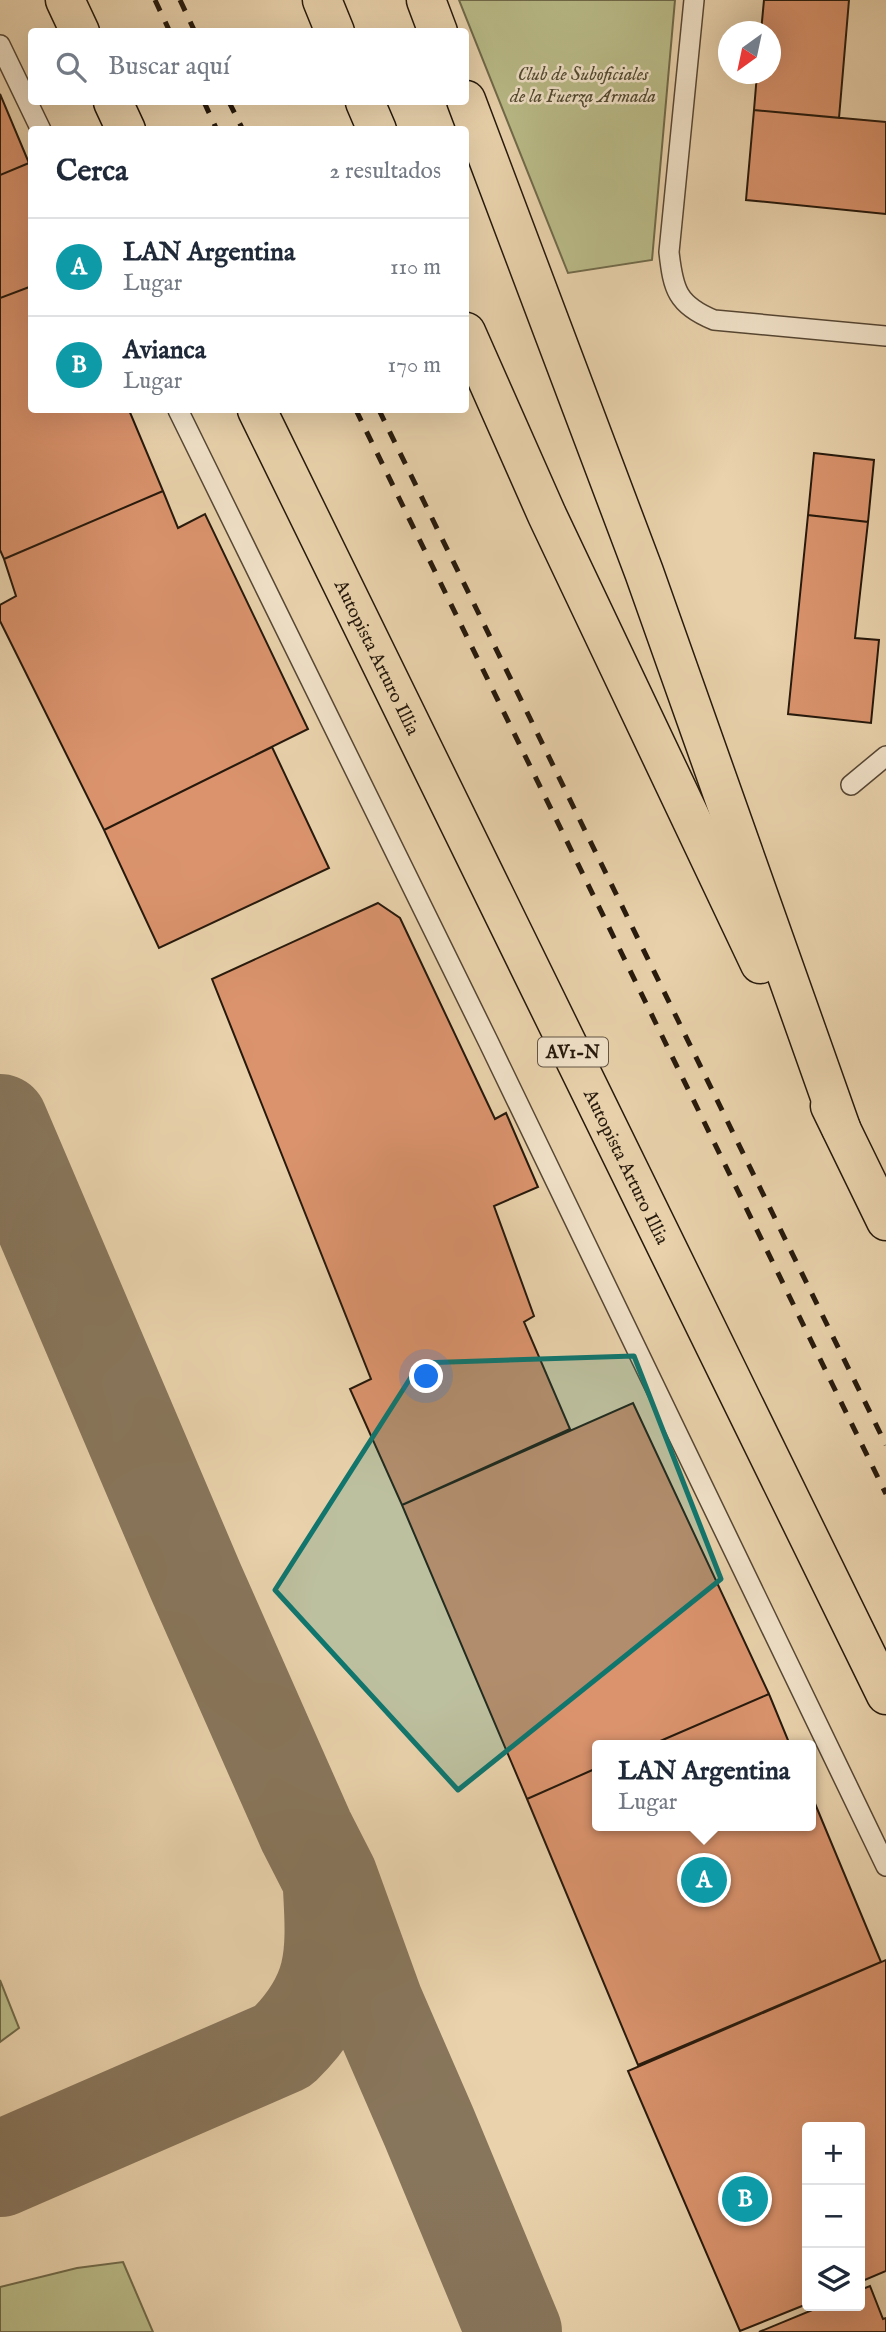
<!DOCTYPE html>
<html lang="es">
<meta charset="utf-8">
<style>
body{margin:0;font-family:"IM FELL English",serif;background:#f2f2f3;color:#1f2937}
.controls{position:absolute;right:21px;bottom:21px;display:grid;overflow:hidden;border-radius:7px;box-shadow:0 7px 28px #0002}
.controls button{width:63px;height:63px;display:grid;place-items:center;padding:0;border:0;border-bottom:2px solid #e0e1e3;background:#fff;color:#1f2937;font:35px sans-serif}
.compass{position:absolute;left:718px;top:21px;width:63px;height:63px;border-radius:50%;background:#fff;box-shadow:0 7px 28px #0002;rotate:213deg}
.you{position:absolute;left:427px;top:1377px;width:24px;height:24px;margin:-18px;border:5px solid #fff;border-radius:50%;background:#1a73e8;box-shadow:0 0 0 10px #1a73e833}
.badge{display:grid;place-items:center;width:46px;height:46px;border-radius:50%;background:#8f2418;color:#fff;font-size:23px;font-weight:700}
.pin{position:absolute;translate:-50% -50%;border:4px solid #fff;box-shadow:0 2px 7px #0006}
.popup{position:absolute;left:592px;top:1740px;width:224px;height:91px;box-sizing:border-box;display:grid;place-content:center;border-radius:7px;background:#fff;filter:drop-shadow(0 2px 5px #0005);font-size:23px;white-space:nowrap;color:#747a83}
.popup b{font-size:26px;color:#1f2937}
.popup::after{content:'';position:absolute;left:50%;top:100%;margin-left:-14px;border:14px solid transparent;border-top-color:#fff}
.list{margin:0;padding:0;list-style:none}
h2{display:flex;justify-content:space-between;align-items:center;height:91px;margin:0;padding:0 28px;font-size:30px}
h2 small{font-size:23px;font-weight:400;color:#747a83}
.list li{display:grid;grid-template-columns:46px 1fr auto;gap:21px;align-items:center;box-sizing:border-box;height:98px;padding:0 28px;border-top:2px solid #e0e1e3}
.list b{display:block;font-size:26px;white-space:nowrap}
.list p{margin:0;font-size:23px;white-space:nowrap;color:#747a83}
.list em{font-size:23px;font-style:normal;color:#747a83}
.icon{flex:none;width:38px;height:38px;fill:none;stroke:currentColor;stroke-width:2;stroke-linecap:round;stroke-linejoin:round}
.map{position:relative;flex:none;width:886px;height:2332px;overflow:hidden}
.search{position:absolute;background:#fff;box-shadow:0 7px 28px #0002;left:28px;top:28px;width:441px;height:77px;display:flex;align-items:center;gap:18px;box-sizing:border-box;padding:0 24px;border-radius:7px;color:#747a83;font-size:26px}
.panel{position:absolute;background:#fff;box-shadow:0 7px 28px #0002;left:28px;top:126px;width:441px;height:287px;border-radius:7px}
.map>svg:first-child{display:block}
.green{fill:#b9bb88;stroke:#706a4a;stroke-width:2}
.lines{fill:none;stroke-linecap:round;stroke-linejoin:round}
.taxiway{stroke:#88765c;stroke-width:96}
.building{fill:#da936d;stroke:#26190c;stroke-width:2}
.lane-casing{stroke:#574734;stroke-width:22}
.highway-casing{stroke:#26190c;stroke-width:41}
.lane{stroke:#f1e2c9;stroke-width:19}
.highway{stroke:#e9d2ac;stroke-width:38}
.rail{stroke:#26190c;stroke-width:5;stroke-dasharray:12 12;stroke-linecap:butt}
.marked{fill:#0f766e;fill-opacity:0.2;stroke:#0f766e;stroke-width:5;stroke-linejoin:round}
.labels{text-anchor:middle;stroke-width:5;stroke-linejoin:round;paint-order:stroke}
.shield{fill:#f1e2c9;stroke:#635545;stroke-width:2}
.shield-label{font-size:18px;font-weight:bold;fill:#26190c}
.park-label{font-size:19px;font-style:italic;fill:#524a31;stroke:#f1e2c9}
.street-label{font-size:19px;fill:#26190c;stroke:#f1e2c9}
</style>
<div class="map">
<svg width="886" height="2332" viewBox="0 0 886 2332">
<rect width="100%" height="100%" fill="#e9d2ac"/>
<filter id="stains"><feTurbulence type="fractalNoise" baseFrequency=".00286" numOctaves="4"/><feColorMatrix values="0 0 0 0 .2 0 0 0 0 .09 0 0 0 0 .02 0 0 0 .5 -.17"/></filter>
<radialGradient id="worn" r=".72"><stop offset=".6" stop-color="#630" stop-opacity="0"/><stop offset="1" stop-color="#630" stop-opacity=".3"/></radialGradient>
<path class="green" d="M459 0H675L652 260 568 273Z
M0 1980 19 2028 0 2042Z
M123 2262 153 2332H0V2287L77 2268Z"/>
<g class="lines">
<path class="taxiway" d="M0 1122 196 1582 306 1831 330 1878 376 2005 429 2127 514 2332
M0 2169 283 2046C335 1995 335 1957 331 1889"/>
</g>
<path class="building" d="M764 0H849L839 118 754 110 757 74H770V32H761Z
M0 94 29 163 0 175Z
M754 110 886 122V214L746 200Z
M29 163 32 170V286L0 298V175Z
M32 286V410H129L163 491 4 559 0 550V298Z
M814 453 874 460 868 522 808 515Z
M163 491 178 528 205 514 308 729 104 830 0 621V605L16 596 4 559Z
M808 515 868 522 855 638 879 640 871 723 788 714Z
M272 747 329 868 159 948 104 830Z
M378 903 400 918 495 1119 506 1113 538 1187 494 1206 534 1316 524 1322 570 1429 402 1505 350 1389 371 1379 212 979Z
M633 1403 769 1694 651 1745H597V1768L527 1799 402 1505Z
M769 1694 790 1745H651Z
M597 1768V1826H811V1794L881 1962 638 2065 527 1799Z
M886 1960V2271L860 2282V2127H807V2304L740 2331 628 2071Z
M870 2286 883 2319 886 2318V2332H759L822 2306H860V2290Z"/>
<g class="lines">
<g class="lane-casing">
<path id="lane" d="M694 0 669 252C673 289 677 305 714 320L886 336
M0 45 41 130
M178 410 488 1041 886 1866
M851 785 886 756"/>
</g>
<g class="highway-casing">
<g id="highway">
<path d="M65 0 80 32"/>
<path d="M322 0 335 32"/>
<path d="M426 0 438 32"/>
<path d="M466 100 644 572 841 1128"/>
<path d="M113 102 126 130"/>
<path d="M365 102 377 130"/>
<path d="M466 332 547 515 760 964"/>
<path id="s1" d="M257 410 886 1695"/>
<path d="M830 1106 886 1221"/>
</g>
</g>
<use href="#lane" class="lane"/>
<use href="#highway" class="highway"/>
<path class="rail" d="M155 0 170 32
M180 0 195 32
M204 102 217 130
M229 102 243 130
M356 410 886 1494
M379 410 886 1445"/>
</g>
<path class="marked" d="M634 1356 721 1579 458 1790 275 1590 420 1363Z"/>
<g class="labels">
<rect class="shield" x="538" y="1037.5" width="70" height="29" rx="5"/>
<g class="shield-label">
<text x="573" y="1058">AV1-N</text>
</g>
<g class="park-label">
<text x="583" y="80">Club de Suboficiales<tspan x="583" dy="22">de la Fuerza Armada</tspan></text>
</g>
<g class="street-label">
<text dy="7" stroke="none"><textPath href="#s1" startOffset="275">Autopista Arturo Illia</textPath></text>
<text dy="7" stroke="none"><textPath href="#s1" startOffset="842">Autopista Arturo Illia</textPath></text>
</g>
</g>
<rect width="100%" height="100%" filter="url(#stains)"/>
<rect width="100%" height="100%" fill="url(#worn)"/>
</svg>
<div class="controls">
<button>+</button>
<button>−</button>
<button><svg class="icon" aria-label="layers" viewBox="0 0 24 24"><path d="M12 4l9 5-9 5-9-5zM3 14l9 5 9-5"/></svg></button>
</div>
<svg class="compass" viewBox="-18 -18 36 36"><path d="M0-13l5 13h-10z" fill="#e53935"/><path d="M0 13l5-13h-10z" fill="#747a83"/></svg>
<div class="you"></div>
<div class="pin badge" style="left:704px;top:1880px;background:#0f9aa8">A</div>
<div class="popup"><b>LAN Argentina</b>Lugar</div>
<div class="pin badge" style="left:745px;top:2199px;background:#0f9aa8">B</div>
<div class="search"><svg class="icon" aria-label="search" viewBox="0 0 24 24"><circle cx="10" cy="10" r="6"/><path d="M15 15l6 6"/></svg>Buscar aquí</div>
<section class="panel">
<h2>Cerca<small>2 resultados</small></h2>
<ul class="list">
<li><span class="badge" style="background:#0f9aa8">A</span><div><b>LAN Argentina</b><p>Lugar</p></div><em>110 m</em></li>
<li><span class="badge" style="background:#0f9aa8">B</span><div><b>Avianca</b><p>Lugar</p></div><em>170 m</em></li>
</ul>
</section>
</div>
